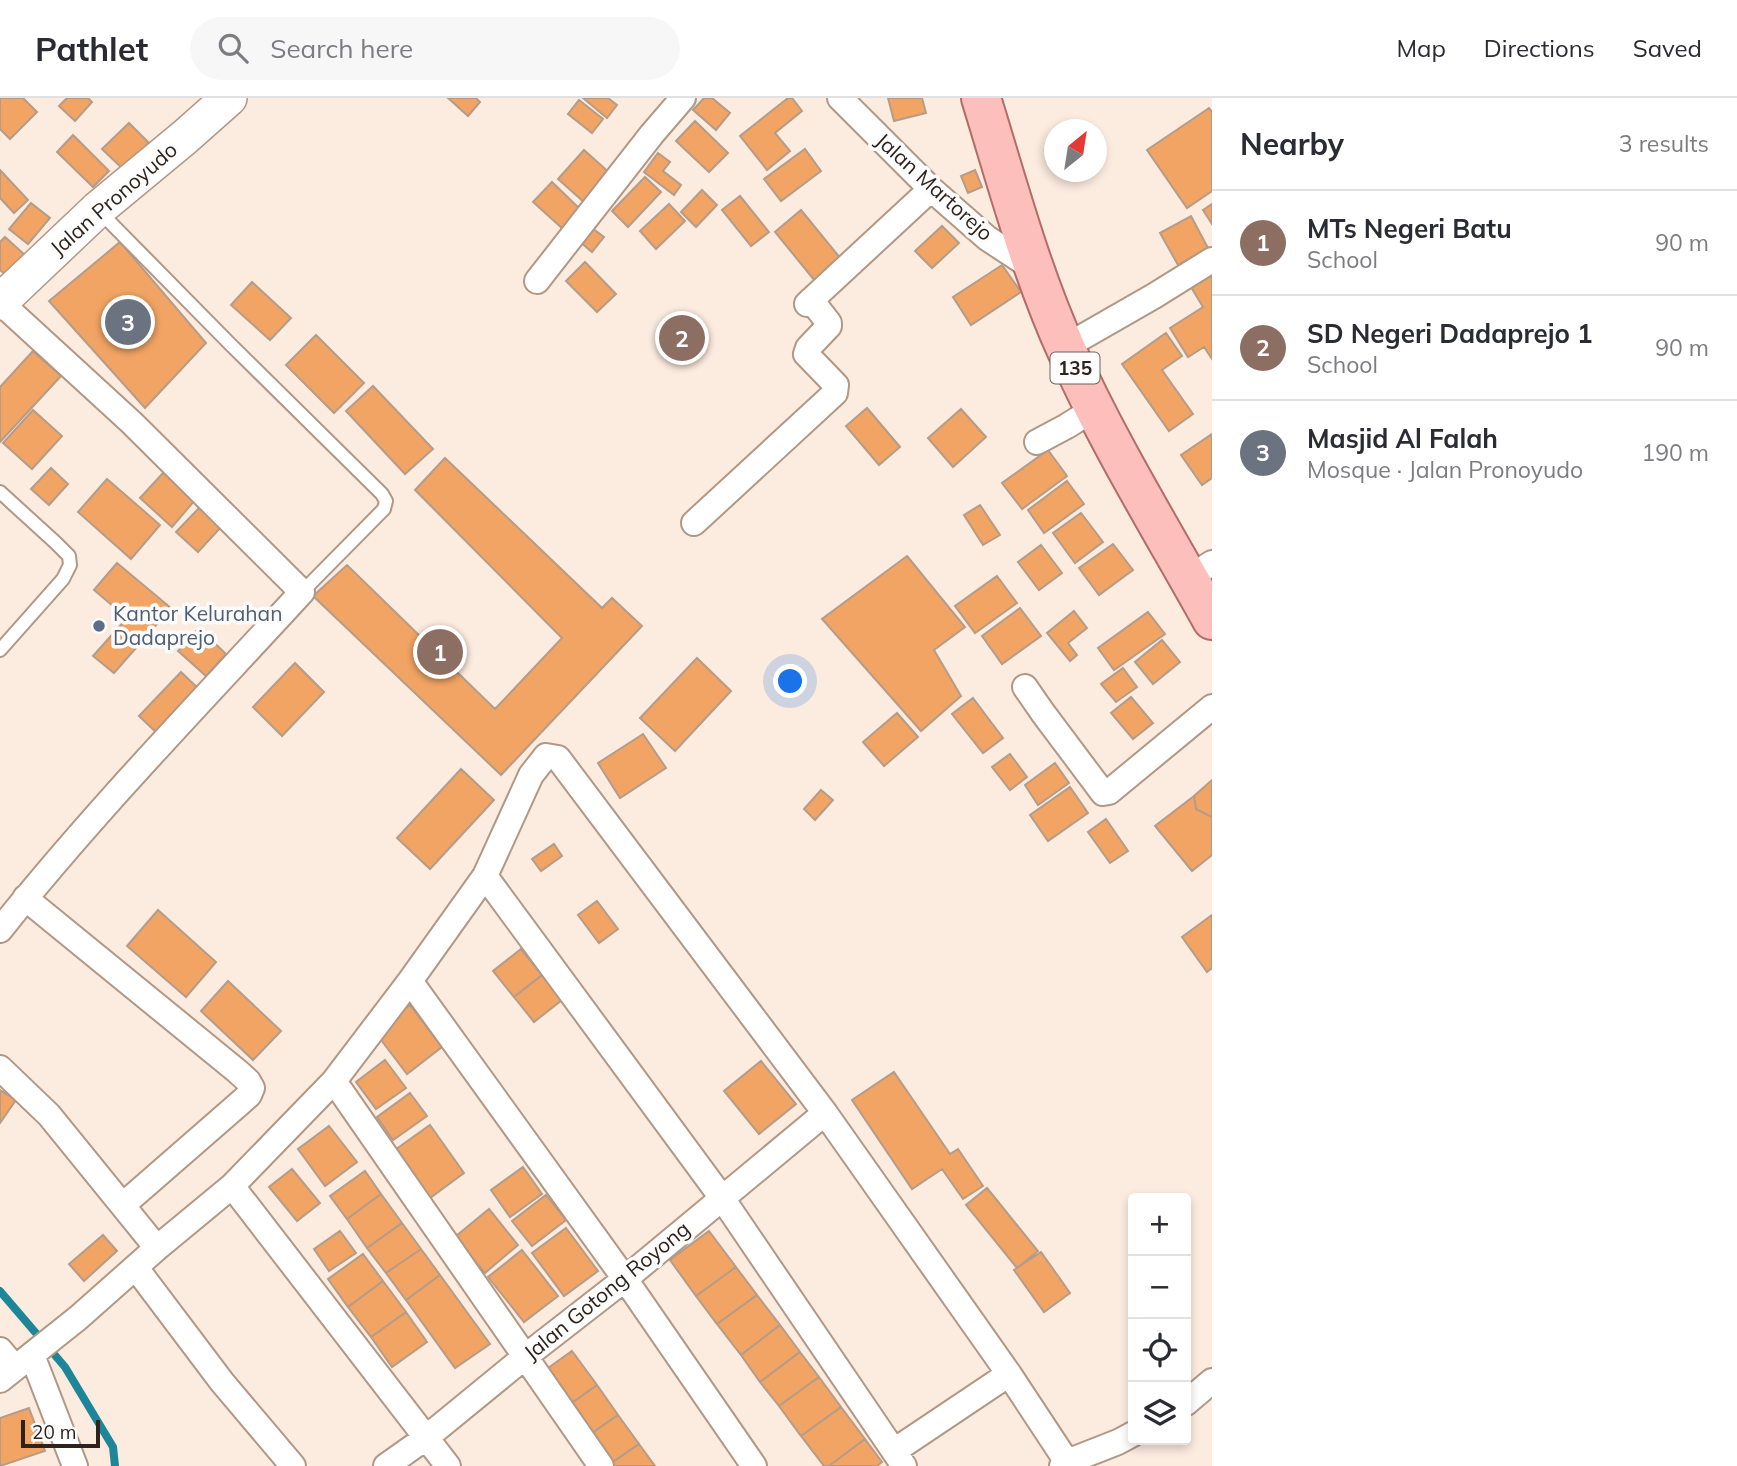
<!DOCTYPE html>
<meta charset="utf-8">
<style>
body{margin:0;font-family:Mulish,sans-serif;background:#f7f7f7;color:#2b2b33}
.controls{position:absolute;right:21px;bottom:21px;display:grid;overflow:hidden;border-radius:7px;box-shadow:0 4px 10px #0003}
.controls button{width:63px;height:63px;display:grid;place-items:center;padding:0;border:0;border-bottom:2px solid #e1e1e2;background:#fff;color:#2b2b33;font:35px sans-serif}
.compass{position:absolute;left:1044px;top:21px;width:63px;height:63px;border-radius:50%;background:#fff;box-shadow:0 4px 10px #0003;rotate:30deg}
.scale{position:absolute;left:21px;bottom:18px;width:79px;box-sizing:border-box;padding-left:7px;border:4px solid #2d231c;border-top:0;font-size:19px;line-height:24px;white-space:nowrap;color:#2d231c;-webkit-text-stroke:5px #fcfcfc;paint-order:stroke}
.you{position:absolute;left:791px;top:584px;width:24px;height:24px;margin:-18px;border:5px solid #fff;border-radius:50%;background:#1a73e8;box-shadow:0 0 0 10px #1a73e833}
.badge{display:grid;place-items:center;width:46px;height:46px;border-radius:50%;background:#b45309;color:#fff;font-size:23px;font-weight:700}
.pin{position:absolute;translate:-50% -50%;border:4px solid #fff;box-shadow:0 2px 7px #0006}
.list{margin:0;padding:0;list-style:none}
h2{display:flex;justify-content:space-between;align-items:center;height:91px;margin:0;padding:0 28px;font-size:30px}
h2 small{font-size:23px;font-weight:400;color:#7c7c81}
.list li{display:grid;grid-template-columns:46px 1fr auto;gap:21px;align-items:center;box-sizing:border-box;height:105px;padding:0 28px;border-top:2px solid #e1e1e2}
.list b{display:block;font-size:26px;white-space:nowrap}
.list p{margin:0;font-size:23px;white-space:nowrap;color:#7c7c81}
.list em{font-size:23px;font-style:normal;color:#7c7c81}
.icon{flex:none;width:38px;height:38px;fill:none;stroke:currentColor;stroke-width:2;stroke-linecap:round;stroke-linejoin:round}
.map{position:relative;flex:none;width:1212px;height:1368px;overflow:hidden}
header{display:flex;align-items:center;gap:42px;box-sizing:border-box;height:98px;padding:0 35px;background:#fff;border-bottom:2px solid #e1e1e2}
header strong{font-size:33px}
nav{display:flex;gap:38px;margin-inline-start:auto;font-size:24px}
.search{width:490px;height:63px;background:#f7f7f7;display:flex;align-items:center;gap:18px;box-sizing:border-box;padding:0 24px;border-radius:38px;color:#7c7c81;font-size:26px}
main{display:flex}
aside{flex:1;background:#fff}
.map>svg:first-child{display:block}
.lines{fill:none;stroke-linecap:round;stroke-linejoin:round}
.stream{stroke:#1d8699;stroke-width:8}
.building{fill:#f1a464;stroke:#b59c89;stroke-width:2}
.service-casing{stroke:#b19885;stroke-width:16}
.minor-casing{stroke:#b19885;stroke-width:28}
.secondary-casing{stroke:#b19885;stroke-width:38}
.primary-casing{stroke:#b26d66;stroke-width:42}
.service{stroke:#fff;stroke-width:12}
.minor{stroke:#fff;stroke-width:24}
.secondary{stroke:#fff;stroke-width:35}
.primary{stroke:#fcbfbb;stroke-width:38}
.service-dot{fill:#5c6f8a;stroke:#fcfcfc;stroke-width:2.5}
.labels{text-anchor:middle;stroke-width:7;stroke-linejoin:round;paint-order:stroke}
.shield{fill:#fcfcfc;stroke:#6b645f;stroke-width:2}
.shield-label{font-size:19px;font-weight:bold;fill:#2d231c}
.street-label{font-size:21px;fill:#2d231c;stroke:#fcfcfc}
.service-label{font-size:21px;fill:#4e5e75;stroke:#fcfcfc;text-anchor:start}
</style>
<header>
<strong>Pathlet</strong>
<div class="search"><svg class="icon" aria-label="search" viewBox="0 0 24 24"><circle cx="10" cy="10" r="6"/><path d="M15 15l6 6"/></svg>Search here</div>
<nav><a>Map</a><a>Directions</a><a>Saved</a></nav>
</header>
<main>
<div class="map">
<svg width="1212" height="1368" viewBox="0 0 1212 1368">
<rect width="100%" height="100%" fill="#fcebdf"/>
<g class="lines">
<path class="stream" d="M0 1193 65 1269 113 1349 115 1368"/>
</g>
<path class="building" d="M0 0H23L37 14 10 41 0 31Z
M67 0H88L92 4 75 23 59 8Z
M448 0H476L480 4 468 18Z
M583 0H608L617 7 607 20Z
M704 0H712L730 15 716 32 693 12Z
M788 0H792L802 13 775 35 790 53 767 72 740 38Z
M888 0H922L926 15 894 23Z
M579 2 603 21 592 35 568 16Z
M1209 10 1212 14V93L1187 110 1147 52Z
M695 23 728 55 709 74 676 43Z
M129 25 149 45 123 71 102 51Z
M73 37 109 73 93 89 57 54Z
M805 51 821 73 781 103 764 81Z
M584 52 612 77 585 105 558 81Z
M658 55 670 64 663 73 681 87 674 97 644 74Z
M0 72 28 102 14 115 0 100Z
M975 72 982 89 968 95 961 78Z
M645 79 661 94 628 129 612 113Z
M552 84 581 112 563 131 533 104Z
M702 92 717 107 696 129 681 114Z
M740 98 769 134 751 148 722 112Z
M31 105 50 120 28 146 9 131Z
M669 106 685 123 656 151 640 133Z
M1212 106V126L1203 112Z
M801 112 841 161 815 183 775 134Z
M1191 118 1208 150 1178 167 1160 135Z
M942 128 959 145 932 170 915 153Z
M592 130 604 139 592 154 580 144Z
M5 139 26 158 13 183 0 172V144Z
M120 144 206 245 145 310 49 203Z
M585 164 616 196 597 214 566 183Z
M1002 167 1021 194 971 227 953 199Z
M1212 176V261L1204 249 1188 259 1170 230 1203 209 1191 189Z
M252 184 291 220 270 242 231 207Z
M1166 235 1182 258 1162 272 1193 316 1169 333 1122 266Z
M316 237 364 285 334 315 286 267Z
M33 253 61 278 0 344V289Z
M373 288 433 351 405 376 346 313Z
M867 310 900 349 879 367 846 328Z
M961 311 986 339 953 369 928 340Z
M33 312 62 338 32 371 3 345Z
M1212 336V380L1202 387 1181 357Z
M1048 352 1067 378 1022 411 1002 385Z
M445 360 602 510 612 500 642 528 501 677 313 498 347 467 495 611 562 540 415 392Z
M51 370 68 386 49 407 31 391Z
M164 374 195 402 172 429 140 400Z
M107 381 160 427 131 461 78 414Z
M1067 383 1084 406 1044 435 1028 412Z
M980 407 1000 437 983 447 964 417Z
M200 409 221 429 198 454 176 434Z
M1081 415 1103 444 1075 465 1053 435Z
M1113 446 1133 472 1099 497 1079 470Z
M1041 447 1062 475 1039 492 1018 464Z
M907 458 965 529 934 552 961 598 921 633 822 521Z
M117 465 171 510 114 575 93 558 127 520 94 492Z
M997 478 1017 505 975 535 955 508Z
M1020 510 1041 538 1002 566 982 538Z
M1074 513 1087 530 1068 545 1077 557 1070 563 1047 535Z
M1148 514 1165 536 1114 572 1098 550Z
M199 530 226 556 206 578 178 553Z
M1162 542 1180 564 1153 586 1135 564Z
M697 560 731 593 675 653 640 620Z
M295 565 324 594 282 638 253 609Z
M1123 570 1137 589 1116 604 1101 586Z
M181 574 202 594 160 638 139 618Z
M1131 599 1153 625 1133 641 1111 615Z
M973 600 1003 640 983 655 952 616Z
M897 615 918 639 884 668 863 644Z
M643 636 666 670 620 700 598 665Z
M1010 656 1027 679 1010 692 992 669Z
M1055 665 1069 685 1038 707 1025 687Z
M461 671 494 702 430 771 397 740Z
M1212 682V719L1196 711 1194 698Z
M1070 689 1088 715 1048 743 1030 717Z
M821 692 833 702 815 722 804 711Z
M1194 698 1196 711 1212 719V757L1192 773 1155 728Z
M1106 721 1128 753 1110 765 1088 734Z
M554 746 562 758 541 773 532 761Z
M597 803 618 831 599 845 578 817Z
M158 812 216 864 186 899 127 848Z
M1212 817V870L1207 874 1182 839Z
M521 851 542 877 514 899 493 873Z
M542 877 562 902 534 924 514 899Z
M228 883 281 933 253 962 201 913Z
M410 907 442 949 407 976 375 934Z
M385 962 406 990 376 1011 356 984Z
M761 963 796 1006 759 1036 724 993Z
M894 974 950 1056 958 1051 983 1088 963 1101 942 1071 912 1091 852 1002Z
M0 992 16 1002 0 1025Z
M410 995 427 1018 393 1042 377 1019Z
M430 1027 464 1075 430 1100 395 1052Z
M329 1028 357 1064 325 1088 298 1051Z
M523 1069 542 1096 510 1119 491 1092Z
M292 1071 320 1105 297 1123 269 1089Z
M365 1073 381 1096 347 1121 330 1098Z
M987 1090 1038 1153 1017 1170 966 1107Z
M381 1096 402 1125 367 1150 347 1121Z
M546 1097 566 1122 532 1148 512 1123Z
M489 1111 518 1147 485 1175 455 1139Z
M402 1125 421 1151 386 1175 367 1150Z
M566 1130 598 1173 564 1198 532 1155Z
M340 1133 356 1155 329 1173 314 1151Z
M709 1133 736 1169 696 1198 670 1162Z
M103 1137 117 1153 84 1183 69 1166Z
M421 1151 440 1177 406 1202 386 1175Z
M522 1152 558 1198 524 1224 488 1179Z
M1041 1154 1070 1195 1044 1214 1014 1172Z
M363 1156 383 1183 348 1209 328 1181Z
M736 1169 757 1197 717 1226 696 1198Z
M440 1177 490 1246 455 1270 406 1202Z
M383 1183 406 1214 371 1239 348 1209Z
M757 1197 780 1227 741 1257 717 1226Z
M406 1214 427 1244 392 1269 371 1239Z
M780 1227 800 1254 760 1284 741 1257Z
M572 1253 597 1287 569 1307 544 1273Z
M800 1254 819 1279 779 1308 760 1284Z
M819 1279 841 1309 801 1338 779 1308Z
M597 1287 618 1317 589 1337 569 1307Z
M841 1309 865 1341 829 1368H824L801 1338Z
M29 1310 45 1353 0 1368V1320Z
M618 1317 639 1346 610 1366 589 1337Z
M865 1341 882 1364 877 1368H829Z
M639 1346 655 1368H612L610 1366Z"/>
<g class="lines">
<g class="service-casing">
<path id="service" d="M98 112 230 246 382 396 386 403 384 411 302 494
M0 394 56 445 69 458 70 467 63 481 0 552"/>
</g>
<g class="minor-casing">
<path id="minor" d="M840 0 931 91 987 140 1034 171
M537 183 652 36 683 0
M807 206 931 91
M1065 249 1154 198 1212 162
M1037 344 1067 328 1094 311
M694 425 835 295 836 287 806 256 808 250 829 228V225L811 202
M1188 480 1212 465
M1025 589 1043 615 1103 695 1109 694 1212 609
M485 778 722 1100 904 1368
M25 800 237 973 248 983 252 990 249 997 240 1005 123 1107
M0 832C94 714 200 605 302 494L132 325 0 204
M410 883 625 1181 754 1368
M0 970 49 1017 157 1150
M334 983 601 1368
M232 1088 448 1368
M136 1170 222 1284 293 1368
M0 1252 15 1270
M32 1257 75 1368
M0 1282 78 1220 157 1150 232 1088 334 983 410 883 485 778 531 677 546 658 558 660 825 1015 1009 1276 1067 1364
M1186 1305 1212 1283
M894 1353 1009 1276
M386 1368 427 1339 526 1258 625 1181 825 1015
M1062 1368 1067 1364 1118 1344 1133 1336"/>
</g>
<g class="secondary-casing">
<path id="secondary" d="M0 204 98 111 185 39 229 0"/>
</g>
<g class="primary-casing">
<path id="primary" d="M981 0C1007 84 1030 171 1066 251 1108 345 1162 432 1212 522"/>
</g>
<use href="#service" class="service"/>
<use href="#minor" class="minor"/>
<use href="#secondary" class="secondary"/>
<use href="#primary" class="primary"/>
</g>
<circle class="service-dot" cx="99" cy="528" r="7"/>
<g class="labels">
<rect class="shield" x="1050.5" y="254.5" width="49" height="31" rx="5"/>
<g class="shield-label">
<text x="1075" y="277">135</text>
</g>
<g class="street-label">
<text transform="translate(934 89) rotate(42)" y="7">Jalan Martorejo</text>
<text transform="translate(114 101) rotate(-41)" y="7">Jalan Pronoyudo</text>
<text transform="translate(607 1193) rotate(-39)" y="7">Jalan Gotong Royong</text>
</g>
<g class="service-label">
<text x="113" y="523">Kantor Kelurahan<tspan x="113" dy="24">Dadaprejo</tspan></text>
</g>
</g>
</svg>
<div class="controls">
<button>+</button>
<button>−</button>
<button><svg class="icon" aria-label="locate" viewBox="0 0 24 24"><circle cx="12" cy="12" r="6"/><path d="M12 2v4M12 18v4M2 12h4M18 12h4"/></svg></button>
<button><svg class="icon" aria-label="layers" viewBox="0 0 24 24"><path d="M12 4l9 5-9 5-9-5zM3 14l9 5 9-5"/></svg></button>
</div>
<svg class="compass" viewBox="-18 -18 36 36"><path d="M0-13l5 13h-10z" fill="#e53935"/><path d="M0 13l5-13h-10z" fill="#7c7c81"/></svg>
<div class="scale">20 m</div>
<div class="you"></div>
<div class="pin badge" style="left:440px;top:554px;background:#8d6e63">1</div>
<div class="pin badge" style="left:682px;top:240px;background:#8d6e63">2</div>
<div class="pin badge" style="left:128px;top:224px;background:#6b7280">3</div>
</div>
<aside>
<h2>Nearby<small>3 results</small></h2>
<ul class="list">
<li><span class="badge" style="background:#8d6e63">1</span><div><b>MTs Negeri Batu</b><p>School</p></div><em>90 m</em></li>
<li><span class="badge" style="background:#8d6e63">2</span><div><b>SD Negeri Dadaprejo 1</b><p>School</p></div><em>90 m</em></li>
<li><span class="badge" style="background:#6b7280">3</span><div><b>Masjid Al Falah</b><p>Mosque · Jalan Pronoyudo</p></div><em>190 m</em></li>
</ul>
</aside>
</main>
